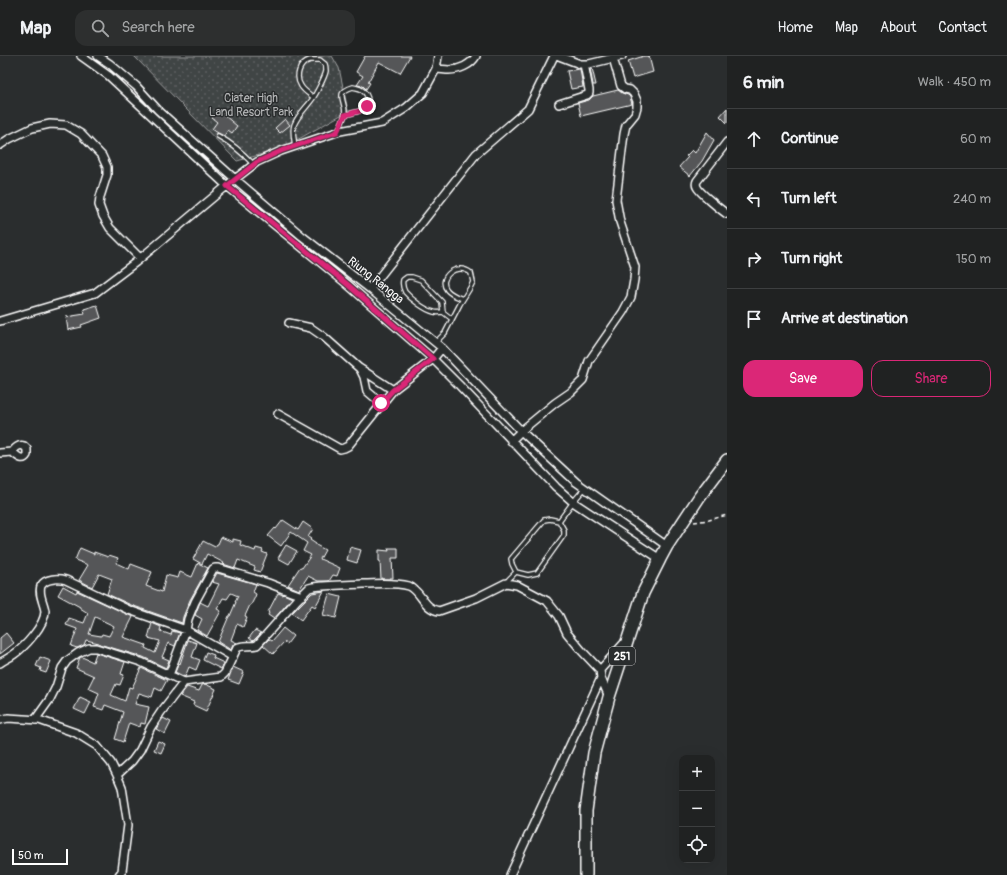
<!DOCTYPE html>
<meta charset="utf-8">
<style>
body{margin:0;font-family:Pangolin,sans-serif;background:#2d2f2f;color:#f1f3f6}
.controls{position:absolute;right:12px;bottom:12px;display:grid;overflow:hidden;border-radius:8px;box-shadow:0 4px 16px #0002}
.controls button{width:36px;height:36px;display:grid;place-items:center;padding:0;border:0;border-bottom:1px solid #3d3f40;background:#202222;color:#f1f3f6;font:20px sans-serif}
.scale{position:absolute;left:12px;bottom:10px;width:56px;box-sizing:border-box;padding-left:4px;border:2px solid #fff;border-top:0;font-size:11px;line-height:14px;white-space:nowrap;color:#fff;-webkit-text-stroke:3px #2a2d2e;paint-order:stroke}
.stop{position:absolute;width:12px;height:12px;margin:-9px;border:3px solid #db2777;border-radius:50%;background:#fff}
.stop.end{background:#db2777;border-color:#fff;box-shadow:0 1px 4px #0008}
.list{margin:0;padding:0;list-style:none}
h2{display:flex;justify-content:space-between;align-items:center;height:52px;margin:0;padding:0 16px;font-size:17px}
h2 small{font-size:13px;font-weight:400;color:#a2a4a5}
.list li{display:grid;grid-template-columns:26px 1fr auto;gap:12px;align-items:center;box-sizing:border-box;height:60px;padding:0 16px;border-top:1px solid #3d3f40}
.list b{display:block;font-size:15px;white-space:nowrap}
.list em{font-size:13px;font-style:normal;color:#a2a4a5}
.actions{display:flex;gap:8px;padding:12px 16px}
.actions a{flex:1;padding:9px 0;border:1px solid #db2777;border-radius:12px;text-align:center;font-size:14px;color:#db2777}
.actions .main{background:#db2777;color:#fff}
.icon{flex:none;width:22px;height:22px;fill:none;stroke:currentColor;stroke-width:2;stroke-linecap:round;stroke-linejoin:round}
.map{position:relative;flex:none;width:727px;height:819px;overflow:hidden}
header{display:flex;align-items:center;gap:24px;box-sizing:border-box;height:56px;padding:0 20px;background:#202222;border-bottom:1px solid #3d3f40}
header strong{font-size:19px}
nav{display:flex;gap:22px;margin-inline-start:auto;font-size:14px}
.search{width:280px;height:36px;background:#2d2f2f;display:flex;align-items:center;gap:10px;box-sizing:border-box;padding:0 14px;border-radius:12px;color:#a2a4a5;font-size:15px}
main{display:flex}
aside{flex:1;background:#202222}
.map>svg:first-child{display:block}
.park{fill:url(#park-dots);stroke:#a0a2a2}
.building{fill:#555758;stroke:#fff;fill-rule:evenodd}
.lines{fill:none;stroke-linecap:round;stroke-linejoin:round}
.lane-casing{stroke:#fff;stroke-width:6}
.street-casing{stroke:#fff;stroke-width:10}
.primary-casing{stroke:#fff;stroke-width:14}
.path{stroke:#fff;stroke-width:1.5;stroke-dasharray:4 3;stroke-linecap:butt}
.lane{stroke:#2a2d2e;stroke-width:3.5}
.street{stroke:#2a2d2e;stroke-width:7}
.primary{stroke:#2a2d2e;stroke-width:11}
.route{stroke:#db2777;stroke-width:5}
.labels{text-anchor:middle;stroke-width:3;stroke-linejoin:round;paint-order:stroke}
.shield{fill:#2a2d2e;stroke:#bfc0c0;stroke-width:1}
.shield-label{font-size:11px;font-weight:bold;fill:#fff}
.park-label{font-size:12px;fill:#b3b4b5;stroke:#2a2d2e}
.street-label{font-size:12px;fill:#fff;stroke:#2a2d2e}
</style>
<header>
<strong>Map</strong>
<div class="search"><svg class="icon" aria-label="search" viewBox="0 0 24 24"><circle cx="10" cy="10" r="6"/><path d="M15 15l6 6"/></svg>Search here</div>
<nav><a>Home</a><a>Map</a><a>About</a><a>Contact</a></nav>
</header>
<main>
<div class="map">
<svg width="727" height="819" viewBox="0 0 727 819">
<defs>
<pattern id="park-dots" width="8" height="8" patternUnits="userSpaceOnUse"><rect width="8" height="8" fill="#414445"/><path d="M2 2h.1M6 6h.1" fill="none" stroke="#5e6061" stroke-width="1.8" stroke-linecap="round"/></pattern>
</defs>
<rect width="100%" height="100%" fill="#2a2d2e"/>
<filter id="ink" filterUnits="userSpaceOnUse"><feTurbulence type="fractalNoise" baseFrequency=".025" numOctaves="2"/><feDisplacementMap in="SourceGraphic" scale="8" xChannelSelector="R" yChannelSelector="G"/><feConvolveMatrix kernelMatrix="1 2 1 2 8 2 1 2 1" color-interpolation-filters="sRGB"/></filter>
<g filter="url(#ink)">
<path class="park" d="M134 0H332L339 12 348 55 281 93 237 105Z"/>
<path class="building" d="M365 0H410L400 17 379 6 368 26 370 27 366 33 363 30 357 29 363 20 356 16Z
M644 0H649L653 16 633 22 628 5Z
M592 12 596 29H593L590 13Z
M579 13H580L583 31 571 33 567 15Z
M618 34 622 37 628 39 630 41 632 48 581 60 578 47 589 44 593 40Z
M727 52V67L720 60Z
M218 54 237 70 232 77 228 74 224 80 218 77 212 73 217 66 212 62Z
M285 63 290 69 280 77 275 72Z
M707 76 714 84 702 105 690 120 679 111 688 101 686 100 692 94 695 97Z
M97 249 101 262 81 269 82 271 68 274 66 261 85 258 84 253Z
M283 464 298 474 303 466 313 473 308 481 311 483 310 484 316 488V489L325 494 320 503 340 512 337 520 333 519 329 525H318L308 520 299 534 288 529 300 511 302 512 311 499 303 495 307 487 291 476 281 490 268 480 275 472 276 473Z
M221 481 233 486V483L241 485 240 489 255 495 256 492 263 494 262 496 267 498 260 516 254 514 255 511 238 504 235 512 223 508 224 507 207 498 202 508 193 503 203 485 215 491 217 488H218Z
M286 489 297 495 289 508 278 502Z
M350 491 361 494 357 507 347 504Z
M80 492 94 498V496L108 501 109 499 118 502 116 507 129 513 131 508 152 516 146 530 162 536 166 519 178 522 180 516 192 521 198 507 208 512 190 544 183 561 182 567 131 549 107 538 112 523 99 518 92 531 79 524 88 509 75 504Z
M388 492H398V502H392L393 522H390V523H381L380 505H379V494L389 495Z
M217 517 256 528 253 536 256 538 255 541 251 549H250L245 560 247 561 243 571 237 568 231 584 237 587 233 589 231 594 218 586 229 560H230L236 546H235L238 540 231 537 227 543 223 542 217 553 221 555 207 580 197 574 202 563 195 559 200 546 208 550 219 528 212 526Z
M63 530 76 537 77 535 133 561 123 581 146 589 145 592 155 597 160 585 148 582 152 567 161 571 160 575 171 579 172 575 180 577 175 590 168 587 162 601 169 604 166 612 143 601 99 588V587L86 584 84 589 77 592 71 590 77 573 66 569 69 562 84 567 88 557 80 552V551L58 539ZM95 561 114 570 109 580 102 578 101 580 89 578Z
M324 535 315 551 312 549 301 564 292 557 312 537Z
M278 537 283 539 284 538 292 542 274 563 268 559 269 557 268 556Z
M329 538 341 541 336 562 323 559Z
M283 572 293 580 287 588 284 586 273 598 263 589 269 583 272 585Z
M255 574 261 577 253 585 249 582Z
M6 577 14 587 0 598V582Z
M188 584 197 587 192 601 200 604 196 614 189 611 185 621 175 616 179 607 180 608Z
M206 596 214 599 213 602 224 607 221 613 203 604Z
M96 597 125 606 121 618 124 619 120 629 116 628 111 639 125 645 129 631 132 632 141 612 167 624 161 635 155 632 152 641 139 637 135 648 149 651 145 668 141 667 140 671 129 667 123 686 115 683 123 656 105 649 103 654 94 651 99 637 88 632 94 620 76 612 80 601H82L93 606Z
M40 601 51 605 46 617 40 615 41 612 36 610Z
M233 611 244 616 239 628 228 624Z
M205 628 216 633 206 655 193 649 194 646 180 640 187 631 199 635 202 629Z
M80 641 91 646 85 658 74 653Z
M163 662 171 666 165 678 156 673Z
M158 685 165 688 161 697 154 694Z"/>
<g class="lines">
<g class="lane-casing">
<path id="lane" d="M338 75C340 70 345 62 345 57 345 43 334 37 353 31 356 32 360 32 362 34 370 40 370 50 361 54 356 57 350 57 345 59
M218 80C233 88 242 96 253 108
M295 90C294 83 292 76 294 69 298 59 305 53 311 45 315 40 325 21 326 15 326 12 326 10 325 8L320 4C317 4 313 4 310 4 299 7 295 21 301 30 304 35 309 38 313 41
M443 256 442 246 421 224 412 221H407L403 224C402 228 403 232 405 236 411 243 425 254 434 256 437 257 440 256 443 256L452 263
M436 286 445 277 460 248 470 232 473 226 471 217C457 205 437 222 447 234 451 239 458 241 463 243
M559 465 550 463 544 464 511 503 512 508 516 516 528 519 537 517 564 479V474L559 465 573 446 585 432
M506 527 509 523 516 516"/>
</g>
<g class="street-casing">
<path id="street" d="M81 0 109 20 227 130 347 228 433 303 459 329 556 431 573 446 660 503
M98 0 110 8 136 30 158 54 235 123 302 180 370 233 442 292 521 375 576 426 667 490
M559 0 580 8H589L622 0
M436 13C440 13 445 14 449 14 459 14 471 9 476 0
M559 48 587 39 589 37V34L584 8
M727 86 697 125C696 127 696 129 697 131 699 136 721 154 727 158
M0 89 9 83 32 72 50 68 66 69 81 78 102 100 107 111V119L100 141 99 149 103 160 110 172 140 202
M370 233 476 98 528 53 554 0
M0 265 95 237 136 206 235 123 257 106 281 95 340 75 382 67 406 52 423 37 436 13 438 0
M289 267 311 272 324 281 359 312 393 334
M360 313 364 321 367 335 381 347
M278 358 340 393 344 392 348 390 393 334 433 303 442 292
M511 385 521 375 555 347 571 336 583 324 589 305 623 256 631 241 634 224 635 211 620 166 616 144 624 78 626 69 635 58 637 51V45L634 38 630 34 625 33 621 30 613 2
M0 397 12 396C15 392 19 388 24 390L27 393V399C23 406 17 400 12 396
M233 601 186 574 188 563 195 546 213 513 215 512H218L268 527 291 536 302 540
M0 607C4 604 9 602 13 599 25 591 45 569 45 555 44 547 38 538 41 530 45 522 59 522 66 524L129 554 186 574 169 619 184 626 221 621 225 617 237 592C243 588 251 591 257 589L297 544 309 532 313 531C330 529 346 529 363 528 377 528 394 526 409 530 421 535 424 553 439 555L476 542 506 527 517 529 547 545 559 560 567 577 582 595 600 614 601 622 609 641
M600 614 625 586
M0 664 8 662 39 664 76 677 97 690 111 707 117 719 122 731 128 769 122 815 119 819
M35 664 50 643 56 631 62 612 67 605 78 597 89 592H96L141 606 169 619
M117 719 132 705 140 694 151 671 161 656 184 626
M510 819 601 622"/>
</g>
<g class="primary-casing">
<path id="primary" d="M586 819V755L594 697 609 641 643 537 660 503 667 490 700 440 727 404"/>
</g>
<path class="path" d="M694 466 709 464 727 459"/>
<use href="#lane" class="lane"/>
<use href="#street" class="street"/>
<use href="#primary" class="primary"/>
</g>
</g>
<g class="lines" filter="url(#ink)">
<path class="route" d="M367 50 360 55 345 59 337 76 281 95 257 106 227 130 347 228 433 303 393 334 381 347"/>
</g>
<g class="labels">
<rect class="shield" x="609" y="591" width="26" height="18" rx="3"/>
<g class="shield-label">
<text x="622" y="604">251</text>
</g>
<g class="park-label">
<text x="251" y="46">Ciater High<tspan x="251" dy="14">Land Resort Park</tspan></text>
</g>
<g class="street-label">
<text transform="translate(376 224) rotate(38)" y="4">Riung Rangga</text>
</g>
</g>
</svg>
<div class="controls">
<button>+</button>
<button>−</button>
<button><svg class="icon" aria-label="locate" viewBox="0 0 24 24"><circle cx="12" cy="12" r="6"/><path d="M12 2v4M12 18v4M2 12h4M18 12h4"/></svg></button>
</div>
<div class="scale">50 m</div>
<div class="stop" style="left:381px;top:347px"></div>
<div class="stop end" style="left:367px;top:50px"></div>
</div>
<aside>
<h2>6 min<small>Walk · 450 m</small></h2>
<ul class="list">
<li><svg class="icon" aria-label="ahead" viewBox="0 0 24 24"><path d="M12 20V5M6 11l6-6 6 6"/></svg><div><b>Continue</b></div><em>60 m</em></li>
<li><svg class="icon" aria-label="left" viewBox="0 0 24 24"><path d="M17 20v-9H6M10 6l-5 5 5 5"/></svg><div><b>Turn left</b></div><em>240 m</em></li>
<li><svg class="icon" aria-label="right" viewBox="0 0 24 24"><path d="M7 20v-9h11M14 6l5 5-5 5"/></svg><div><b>Turn right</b></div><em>150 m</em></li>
<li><svg class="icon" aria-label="arrive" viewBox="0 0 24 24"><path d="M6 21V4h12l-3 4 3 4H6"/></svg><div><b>Arrive at destination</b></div></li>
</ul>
<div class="actions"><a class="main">Save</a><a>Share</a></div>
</aside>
</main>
